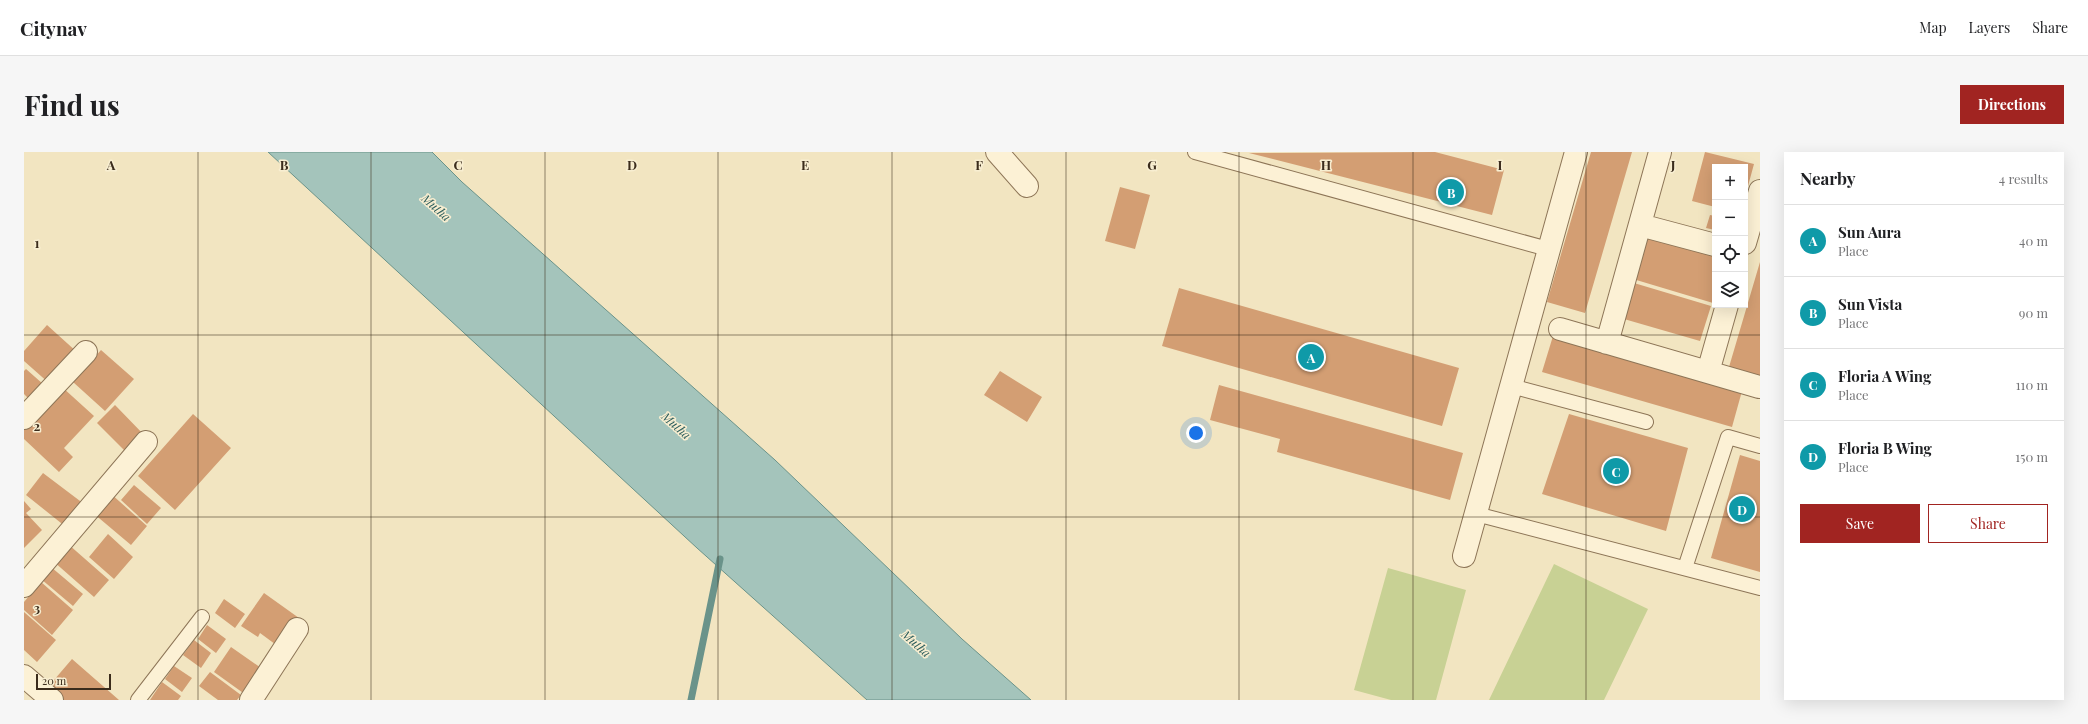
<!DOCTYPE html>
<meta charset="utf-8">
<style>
body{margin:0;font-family:"Playfair Display",serif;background:#f6f6f6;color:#202124}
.controls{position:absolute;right:12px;top:12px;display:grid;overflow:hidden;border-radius:0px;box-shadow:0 4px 16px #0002}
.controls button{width:36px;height:36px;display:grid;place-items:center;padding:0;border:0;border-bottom:1px solid #e0e0e0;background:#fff;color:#202124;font:20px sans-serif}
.scale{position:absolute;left:12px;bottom:10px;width:75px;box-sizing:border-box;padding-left:4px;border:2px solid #3b2c1c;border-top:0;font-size:11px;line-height:14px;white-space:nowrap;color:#3b2c1c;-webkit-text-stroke:3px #f8eed1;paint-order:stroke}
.you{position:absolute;left:1172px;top:281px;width:14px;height:14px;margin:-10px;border:3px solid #fff;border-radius:50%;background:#1a73e8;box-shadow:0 0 0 6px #1a73e833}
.badge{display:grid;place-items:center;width:26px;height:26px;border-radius:50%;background:#a12421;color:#fff;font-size:13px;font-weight:700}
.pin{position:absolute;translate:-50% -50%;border:2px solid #fff;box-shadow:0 1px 4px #0006}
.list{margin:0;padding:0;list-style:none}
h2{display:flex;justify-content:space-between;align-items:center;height:52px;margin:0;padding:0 16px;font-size:17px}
h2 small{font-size:13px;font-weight:400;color:#757577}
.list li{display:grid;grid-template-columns:26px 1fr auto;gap:12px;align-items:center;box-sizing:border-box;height:72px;padding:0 16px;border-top:1px solid #e0e0e0}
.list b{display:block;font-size:15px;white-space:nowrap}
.list p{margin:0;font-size:13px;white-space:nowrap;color:#757577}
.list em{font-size:13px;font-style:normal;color:#757577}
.actions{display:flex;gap:8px;padding:12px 16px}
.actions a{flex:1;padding:9px 0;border:1px solid #a12421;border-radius:0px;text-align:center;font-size:14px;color:#a12421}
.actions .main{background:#a12421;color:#fff}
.icon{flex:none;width:22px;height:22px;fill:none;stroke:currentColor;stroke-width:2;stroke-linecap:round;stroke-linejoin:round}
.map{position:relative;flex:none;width:1736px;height:548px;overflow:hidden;border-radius:0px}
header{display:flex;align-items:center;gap:24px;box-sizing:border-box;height:56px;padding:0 20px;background:#fff;border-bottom:1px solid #e0e0e0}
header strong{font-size:19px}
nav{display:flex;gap:22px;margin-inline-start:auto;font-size:14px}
.intro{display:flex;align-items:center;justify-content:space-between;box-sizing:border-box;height:96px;padding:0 24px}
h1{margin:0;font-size:28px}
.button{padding:10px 18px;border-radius:0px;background:#a12421;color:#fff;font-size:14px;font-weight:700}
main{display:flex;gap:24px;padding:0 24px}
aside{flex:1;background:#fff;border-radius:0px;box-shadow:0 4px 16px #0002}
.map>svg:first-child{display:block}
.green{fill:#c8d194}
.water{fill:#a4c4bb;stroke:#6a938a}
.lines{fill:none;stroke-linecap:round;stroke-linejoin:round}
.stream{stroke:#6a938a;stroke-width:7}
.building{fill:#d39e73}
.lane-casing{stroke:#8d7557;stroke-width:16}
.street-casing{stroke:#8d7557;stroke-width:24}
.lane{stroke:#fcf1d5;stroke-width:14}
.street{stroke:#fcf1d5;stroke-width:22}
.grid{fill:none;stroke:#3b2c1c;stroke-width:1;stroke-opacity:0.55}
.labels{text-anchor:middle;stroke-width:3;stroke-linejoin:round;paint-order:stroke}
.water-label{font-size:12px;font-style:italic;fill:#2a5c5b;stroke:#f8eed1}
.grid-label{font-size:13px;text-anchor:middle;font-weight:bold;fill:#3b2c1c;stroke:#f8eed1;stroke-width:3;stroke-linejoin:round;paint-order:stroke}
</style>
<header>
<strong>Citynav</strong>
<nav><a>Map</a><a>Layers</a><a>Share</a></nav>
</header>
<div class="intro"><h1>Find us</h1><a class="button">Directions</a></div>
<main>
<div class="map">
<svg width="1736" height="548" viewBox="0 0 1736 548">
<rect width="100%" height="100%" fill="#f2e5c1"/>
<path class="green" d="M1530 412 1624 457 1580 548H1465Z
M1364 416 1442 438 1412 548H1367L1330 538Z"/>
<path class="water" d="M244 0H408L438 30 751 308 938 487 1007 548H843L673 396Z"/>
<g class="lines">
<path class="stream" d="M667 548 696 407"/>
</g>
<path class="building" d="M1411 0 1480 18 1468 63 1225 1Z
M1567 0H1608L1561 161 1523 150Z
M1681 0 1730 12 1721 45V15H1691V55L1668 49Z
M1096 35 1126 43 1111 97 1081 89Z
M1686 63 1691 64V78L1682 76Z
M1622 83 1691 103V145L1689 151 1609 127Z
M1736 110V224L1705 215Z
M1610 131 1687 154 1676 189 1600 167Z
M1155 136 1435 216 1418 274 1138 194Z
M23 173 54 201 26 232 0 209V199Z
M1529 184 1718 239 1708 275 1518 220Z
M77 198 110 227 81 259 49 230Z
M2 217 19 232 5 247 0 242V219Z
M976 219 1018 245 1003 270 960 243Z
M1195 233 1439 301 1426 348 1253 300 1256 287 1186 268Z
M38 235 70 264 40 296 49 305 35 320 0 287V277Z
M91 253 123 286 105 303 73 271Z
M169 262 207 296 151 358 114 324Z
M1545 262 1664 296 1642 379 1518 342Z
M1716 303 1736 309V420L1687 406Z
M19 321 60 352 42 375 2 343Z
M110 333 137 356 123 372 97 348Z
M86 341 123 374 107 393 69 361Z
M0 349 7 357 2 361 18 378 0 396Z
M84 382 109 405 90 427 65 405Z
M44 392 85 428 70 445 29 409Z
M27 415 59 442 49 454 17 427Z
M17 430 49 458 28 483 0 458V450Z
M240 441 275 466 255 495 236 481 234 485 217 474Z
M200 447 221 462 211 476 191 461Z
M0 460 32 488 13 510 0 498Z
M183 473 202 487 192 501 174 487Z
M170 488 187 501 177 516 159 503Z
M207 495 240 518 222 543 190 520Z
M48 507 95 548H40L24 535Z
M150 514 168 526 158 540 141 527Z
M186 520 217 543 213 548H194L175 534Z
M138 530 157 544 154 548H126Z"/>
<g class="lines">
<g class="lane-casing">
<path id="lane" d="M1171 0 1524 97
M1487 234 1622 270
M1452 362 1736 436
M1661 416 1704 285 1736 294
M114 548 178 465"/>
</g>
<g class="street-casing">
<path id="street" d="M973 0 1003 34
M1616 73 1691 93
M1721 91 1736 39
M1536 177 1735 235
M1583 191 1636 0
M1684 220 1703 153
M0 266 62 200
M1440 404 1552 0
M0 434 122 290
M0 524 28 548
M227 548 273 477"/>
</g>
<use href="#lane" class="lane"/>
<use href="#street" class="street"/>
</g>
<path class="grid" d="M174 0V548M347 0V548M521 0V548M694 0V548M868 0V548M1042 0V548M1215 0V548M1389 0V548M1562 0V548M0 183H1736M0 365H1736"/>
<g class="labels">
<g class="water-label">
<text transform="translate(412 56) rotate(42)" y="4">Mutha</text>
<text transform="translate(652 274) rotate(42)" y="4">Mutha</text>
<text transform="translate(892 492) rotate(42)" y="4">Mutha</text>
</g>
</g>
<g class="grid-label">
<text x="87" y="18">A</text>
<text x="260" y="18">B</text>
<text x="434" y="18">C</text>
<text x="608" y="18">D</text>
<text x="781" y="18">E</text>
<text x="955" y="18">F</text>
<text x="1128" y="18">G</text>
<text x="1302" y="18">H</text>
<text x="1476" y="18">I</text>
<text x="1649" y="18">J</text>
<text x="13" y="96">1</text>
<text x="13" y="279">2</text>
<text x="13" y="461">3</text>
</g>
</svg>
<div class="controls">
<button>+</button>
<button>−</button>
<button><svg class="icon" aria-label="locate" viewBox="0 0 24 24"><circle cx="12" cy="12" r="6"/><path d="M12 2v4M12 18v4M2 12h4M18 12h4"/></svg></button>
<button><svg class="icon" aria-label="layers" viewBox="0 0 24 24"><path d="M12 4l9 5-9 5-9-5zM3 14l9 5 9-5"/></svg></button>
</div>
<div class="scale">20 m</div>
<div class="you"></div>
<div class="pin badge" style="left:1287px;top:205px;background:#0f9aa8">A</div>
<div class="pin badge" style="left:1427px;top:40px;background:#0f9aa8">B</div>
<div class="pin badge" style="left:1592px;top:319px;background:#0f9aa8">C</div>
<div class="pin badge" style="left:1718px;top:357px;background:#0f9aa8">D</div>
</div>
<aside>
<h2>Nearby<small>4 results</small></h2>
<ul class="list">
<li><span class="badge" style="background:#0f9aa8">A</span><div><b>Sun Aura</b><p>Place</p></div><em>40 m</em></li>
<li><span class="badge" style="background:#0f9aa8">B</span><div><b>Sun Vista</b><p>Place</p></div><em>90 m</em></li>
<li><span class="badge" style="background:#0f9aa8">C</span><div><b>Floria A Wing</b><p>Place</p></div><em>110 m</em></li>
<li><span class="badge" style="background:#0f9aa8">D</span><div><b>Floria B Wing</b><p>Place</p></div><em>150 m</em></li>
</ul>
<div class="actions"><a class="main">Save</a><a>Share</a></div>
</aside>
</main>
